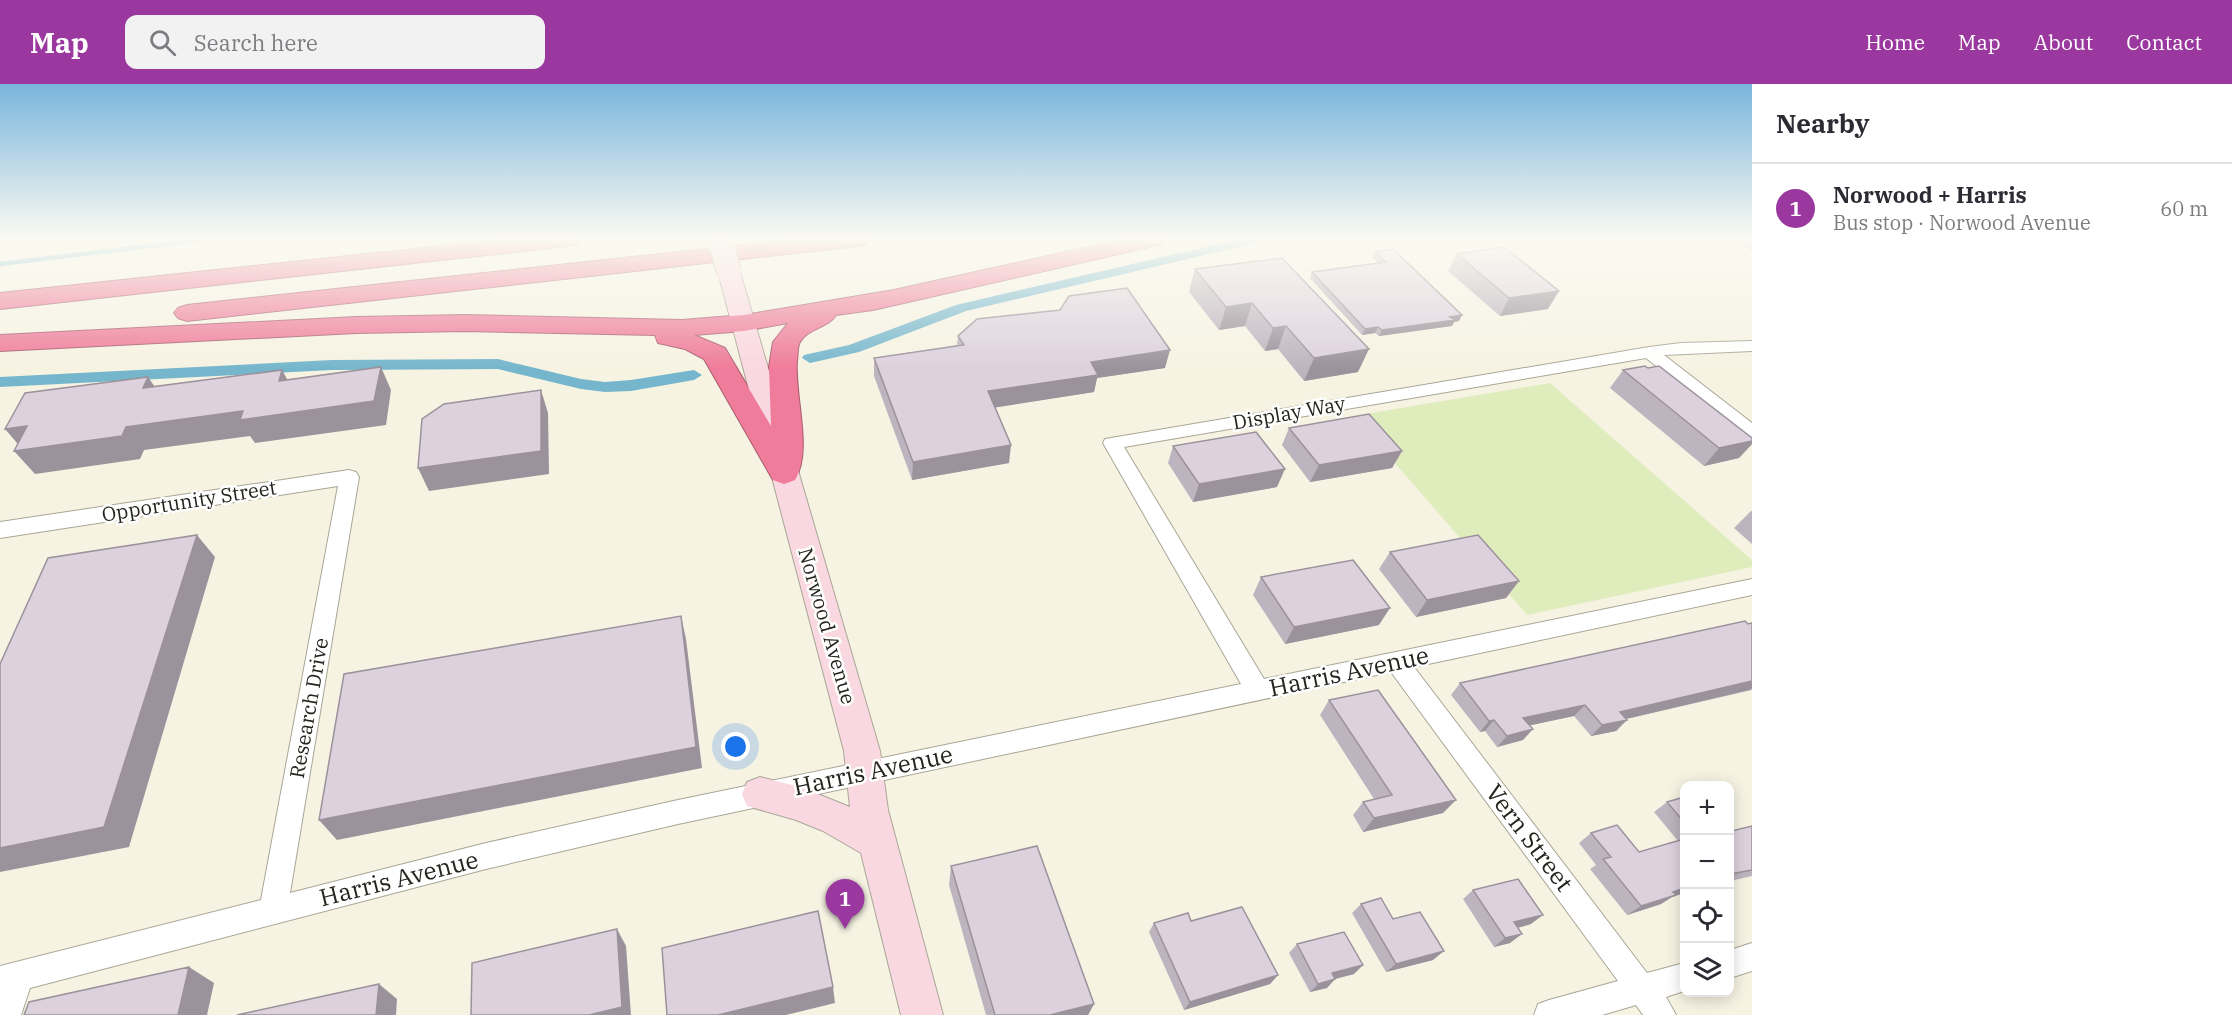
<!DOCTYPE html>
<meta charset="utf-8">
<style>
body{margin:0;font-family:"IBM Plex Serif",serif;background:#f2f2f3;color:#2b2b33}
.controls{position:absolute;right:18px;bottom:18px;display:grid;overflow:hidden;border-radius:12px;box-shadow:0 3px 15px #0003}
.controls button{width:54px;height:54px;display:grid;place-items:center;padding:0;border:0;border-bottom:2px solid #e1e1e2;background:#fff;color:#2b2b33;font:30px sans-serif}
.you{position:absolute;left:736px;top:663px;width:21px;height:21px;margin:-15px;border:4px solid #fff;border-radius:50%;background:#1a73e8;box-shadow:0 0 0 9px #1a73e833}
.badge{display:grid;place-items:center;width:39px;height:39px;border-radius:50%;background:#9a389f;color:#fff;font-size:20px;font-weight:700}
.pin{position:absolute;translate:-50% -50px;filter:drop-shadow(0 2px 3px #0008)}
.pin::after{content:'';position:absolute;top:32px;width:21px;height:18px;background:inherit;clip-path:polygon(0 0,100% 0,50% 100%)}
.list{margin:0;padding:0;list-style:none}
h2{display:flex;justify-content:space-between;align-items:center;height:78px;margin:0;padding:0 24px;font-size:26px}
h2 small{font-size:20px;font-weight:400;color:#7c7c81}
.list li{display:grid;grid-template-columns:39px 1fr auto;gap:18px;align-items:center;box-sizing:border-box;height:90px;padding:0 24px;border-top:2px solid #e1e1e2}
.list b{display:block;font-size:22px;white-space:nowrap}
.list p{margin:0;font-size:20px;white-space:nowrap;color:#7c7c81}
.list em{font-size:20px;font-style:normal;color:#7c7c81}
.icon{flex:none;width:33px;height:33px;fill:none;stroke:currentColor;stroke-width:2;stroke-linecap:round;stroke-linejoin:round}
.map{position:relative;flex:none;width:1752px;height:931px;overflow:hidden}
header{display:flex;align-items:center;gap:36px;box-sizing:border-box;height:84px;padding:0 30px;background:#9a389f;color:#fff}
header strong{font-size:28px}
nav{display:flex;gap:33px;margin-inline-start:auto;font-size:21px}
.search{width:420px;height:54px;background:#f2f2f3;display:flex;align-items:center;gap:15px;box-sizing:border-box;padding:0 21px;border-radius:12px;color:#7c7c81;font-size:22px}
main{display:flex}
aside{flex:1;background:#fff}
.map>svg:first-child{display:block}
.green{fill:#dfecbc}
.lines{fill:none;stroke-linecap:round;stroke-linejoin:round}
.stream{stroke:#75b6cc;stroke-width:4.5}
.canal{fill:#75b6cc;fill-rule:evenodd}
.minor-casing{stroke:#a9a696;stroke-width:2}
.secondary-casing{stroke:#a9a696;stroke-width:2}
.motorway-casing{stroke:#a85d6f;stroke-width:2}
.minor{fill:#fff;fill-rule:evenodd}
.secondary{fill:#fad8e1;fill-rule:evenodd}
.motorway{fill:#ef7c9a;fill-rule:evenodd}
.secondary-bridge-casing{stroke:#a9a696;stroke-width:26;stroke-linecap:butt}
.secondary-bridge{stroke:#fad8e1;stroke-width:24}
.wall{fill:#beb4bf}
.shaded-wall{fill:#9b929b}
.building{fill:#ddd1de;stroke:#9b929b;stroke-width:1.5}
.labels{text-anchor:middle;stroke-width:5;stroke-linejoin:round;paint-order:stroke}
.street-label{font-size:20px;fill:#25241e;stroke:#fff}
.near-street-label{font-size:24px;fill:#25241e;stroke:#fff}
</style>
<header>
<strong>Map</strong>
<div class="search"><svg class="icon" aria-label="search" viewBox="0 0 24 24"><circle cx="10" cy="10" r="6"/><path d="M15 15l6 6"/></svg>Search here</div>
<nav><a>Home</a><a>Map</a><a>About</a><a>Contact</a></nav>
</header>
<main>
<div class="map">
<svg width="1752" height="931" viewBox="0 0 1752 931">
<rect width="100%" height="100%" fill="#f6f3e3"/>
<path class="green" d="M1550 299 1752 476V483L1527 531 1354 332Z"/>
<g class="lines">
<path class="stream" d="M0 180 208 155"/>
<path class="canal" d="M1240 155H1263L1256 159 966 227 859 268 810 279 802 274 804 271 849 261 956 221Z
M498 275 581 295 605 298 631 296 694 286 702 291 694 296 631 307 605 308 581 305 498 285 332 286 0 303V293L332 276Z"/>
<g class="minor-casing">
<path id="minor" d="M1752 257V267L1664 271 1752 339V354L1745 352 1646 274 1124 363 1264 595 1752 495V511L1414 583 1647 889 1684 879V907L1666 913 1676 931H1643L1636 921 1602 931H1534L1538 920 1549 916 1618 897 1391 588 678 740 486 785 30 904 21 931H0V882L261 816 338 402 0 454V438L349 386 356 388 359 393 290 809 486 759 678 716 1241 600 1103 359 1105 355 1649 263 1681 259Z
M1752 859V887L1730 894V866Z"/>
</g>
<g class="secondary-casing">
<path id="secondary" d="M729 181 737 183 740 188 880 667 888 726 943 931H901L861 769 823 747 796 736 747 722 742 710 747 698 760 693 800 703 850 723 844 667 718 188 721 183Z"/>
</g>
<g class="motorway-casing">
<path id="motorway" d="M507 155H580L576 160 568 162 0 225V209Z
M799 155H871L867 160 859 162 187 237 178 234 174 229 178 224 187 221Z
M1124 155H1166L1162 160 1154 162 873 226 836 231C828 244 808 244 800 258 797 263 798 271 797 277 794 311 813 366 795 396L784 400 773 396 704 275 685 265 658 259 655 251 465 247 356 249 0 267V251L356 233 465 231 682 236 744 231 894 206ZM788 239 773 258 769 283 771 342 725 264 694 251 744 247Z"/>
</g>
<use href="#minor" class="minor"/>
<use href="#secondary" class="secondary"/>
<use href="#motorway" class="motorway"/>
<g class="secondary-bridge-casing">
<path id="secondary-bridge" d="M720 155 729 188"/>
</g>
<use href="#secondary-bridge" class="secondary-bridge"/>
</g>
<path class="wall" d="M1734 155H1752V167Z
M1375 168 1459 237 1454 238 1452 242 1379 252 1375 249 1362 251 1310 194 1312 188 1378 179 1372 173Z
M1457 170 1548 225 1500 232 1448 187Z
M1282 174 1358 288 1304 297 1278 265 1265 267 1245 242 1219 246 1189 208 1195 185Z
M958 252 1165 284 1097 294 1094 308 995 323 1009 379 912 396 874 292V274L957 261Z
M1623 286 1752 354V360L1739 374 1704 382 1610 304Z
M1289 344 1402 367 1392 384 1310 398 1282 361Z
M1173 362 1277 403 1193 418 1168 379Z
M1751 427H1752V460L1734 444Z
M1390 468 1519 497 1506 514 1416 533 1379 485Z
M1261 493 1379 541 1285 560 1253 511Z
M1752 539V606L1626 635 1616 647 1591 652 1574 632 1529 641 1523 656 1497 663 1485 647 1480 648 1451 611 1460 599Z
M1329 616 1443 729 1363 748 1353 731 1363 718 1374 715 1320 631Z
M1684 713V809L1672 813 1661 820 1627 831 1590 785 1596 781 1579 759 1591 749 1639 768 1678 757 1654 728 1667 718Z
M1752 742V792L1730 797V745L1732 747Z
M951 782 1094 920 1088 931H986L949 801Z
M1473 806 1531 840 1517 844 1510 859 1494 863 1463 815Z
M1361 820 1393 835 1433 876 1386 888 1352 829Z
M1191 837 1278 891 1270 900 1184 926 1149 848 1154 839Z
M1297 860 1354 890 1335 895 1327 904 1310 908 1289 869Z"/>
<path class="shaded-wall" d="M1559 207 1548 225 1500 232 1509 214Z
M1252 219 1245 242 1219 246 1226 223Z
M1462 231 1459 237 1454 238 1452 242 1379 252 1382 246Z
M1286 242 1278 265 1265 267 1273 244Z
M1378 243 1375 249 1362 251 1365 245Z
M1369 265 1358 288 1304 297 1314 274Z
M1170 266 1165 284 1097 294 1094 308 986 325 988 307 1091 278Z
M381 283 391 306 386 341 255 359 250 352 144 366 140 375 35 390 14 367 23 366 5 345Z
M282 286 295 309 279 297Z
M148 293 164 316 143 304Z
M541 306 548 329 549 390 429 407 418 384Z
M1752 357V360L1739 374 1704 382 1719 364Z
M1011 361 1009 379 912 396 913 378Z
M1402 367 1392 384 1310 398 1319 381Z
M1285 385 1277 403 1193 418 1199 400Z
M197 451 215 473 129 763 0 788V764Z
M1519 497 1506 514 1416 533 1427 516Z
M1390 524 1379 541 1285 560 1294 543Z
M681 532 686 555 702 684 337 756 319 736Z
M1752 597V604L1749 606 1609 639 1620 628Z
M1585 621 1574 632 1513 645 1523 634Z
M1494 636 1485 647 1480 648 1489 637Z
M1627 636 1616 647 1591 652 1602 641Z
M1533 645 1523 656 1497 663 1507 652Z
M1456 716 1443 729 1363 748 1374 734Z
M1684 804V809L1672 813 1661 820 1627 831 1641 822 1673 808Z
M1543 831 1531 840 1502 848 1514 838Z
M617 845 626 862 631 931H589Z
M1522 850 1510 859 1494 863 1505 854Z
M1444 867 1433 876 1386 888 1396 880Z
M1363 881 1354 890 1323 898 1332 889Z
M189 883 214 899 207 931H178Z
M1278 891 1270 900 1184 926 1190 918Z
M1335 895 1327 904 1310 908 1318 900Z
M379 900 397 915 396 931H376Z
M833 903 835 919 786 931H718Z
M1094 920 1088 931H1050Z"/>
<path class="building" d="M1504 163 1559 207 1509 214 1457 170Z
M1393 165 1462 231 1450 233 1455 236 1382 246 1378 243 1365 245 1312 188 1386 178 1375 168Z
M1282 174 1369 265 1314 274 1286 242 1273 244 1252 219 1226 223 1195 185Z
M1127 204 1170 266 1091 278 1098 291 988 307 1011 361 913 378 874 274 964 261 958 252 977 235 1060 226 1069 212Z
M1645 282 1648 284 1659 282 1752 354V357L1719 364 1623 286Z
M381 283 374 317 240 336 243 327 126 343 122 352 14 367 27 342 5 345 25 309 148 293 143 304 282 286 279 297Z
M541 306V367L418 384 422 335 444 320Z
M1369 330 1402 367 1319 381 1289 344Z
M1256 348 1285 385 1199 400 1173 362Z
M197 451 104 743 0 764V580L48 474Z
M1478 451 1519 497 1427 516 1390 468Z
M1353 476 1390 524 1294 543 1261 493Z
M681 532 696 663 319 736 344 590Z
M1745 537 1748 540 1752 539V597L1620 628 1627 636 1602 641 1585 621 1523 634 1533 645 1507 652 1494 636 1489 637 1460 599Z
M1378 606 1456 716 1374 734 1363 718 1392 711 1329 616Z
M1684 713V738L1667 718Z
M1617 741 1639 768 1684 755V804L1673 808 1676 811 1641 822 1603 775 1611 773 1591 749Z
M1752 742V786L1730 790V745L1732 747Z
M1037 762 1094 920 1050 931H995L951 782Z
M1518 795 1543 831 1514 838 1522 850 1505 854 1473 806Z
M1381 814 1393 835 1420 828 1444 867 1396 880 1361 820Z
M1242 823 1278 891 1190 918 1154 839 1188 829 1191 837Z
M818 827 833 903 718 931H667L662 864Z
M617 845 622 923 589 931H471L472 879Z
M1344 848 1363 881 1332 889 1335 895 1318 900 1297 860Z
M189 883 178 931H24L29 918Z
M379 900 376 931H237Z"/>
<linearGradient id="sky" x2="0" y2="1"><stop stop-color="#7ab5dd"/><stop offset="0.54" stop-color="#fbfaf2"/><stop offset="1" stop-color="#fbfaf2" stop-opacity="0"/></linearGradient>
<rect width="1752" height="285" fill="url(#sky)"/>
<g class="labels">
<g class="street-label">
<text transform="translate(1289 329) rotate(-10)" y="7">Display Way</text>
<text transform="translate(189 417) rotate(-9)" y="7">Opportunity Street</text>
<text transform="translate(827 542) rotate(74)" y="7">Norwood Avenue</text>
<text transform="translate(309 624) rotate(-80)" y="7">Research Drive</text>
</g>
<g class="near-street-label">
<text transform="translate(1349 588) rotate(-12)" y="8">Harris Avenue</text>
<text transform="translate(873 687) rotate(-12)" y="8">Harris Avenue</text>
<text transform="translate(1529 754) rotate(53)" y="8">Vern Street</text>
<text transform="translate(399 795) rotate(-14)" y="8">Harris Avenue</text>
</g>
</g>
</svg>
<div class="controls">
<button>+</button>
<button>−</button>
<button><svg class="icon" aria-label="locate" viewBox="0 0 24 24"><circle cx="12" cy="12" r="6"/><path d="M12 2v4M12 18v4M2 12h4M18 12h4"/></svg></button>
<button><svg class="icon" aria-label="layers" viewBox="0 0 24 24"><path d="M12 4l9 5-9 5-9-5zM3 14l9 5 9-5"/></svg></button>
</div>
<div class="you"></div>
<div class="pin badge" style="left:845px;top:845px">1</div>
</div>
<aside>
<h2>Nearby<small></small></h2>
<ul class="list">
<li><span class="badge">1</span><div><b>Norwood + Harris</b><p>Bus stop · Norwood Avenue</p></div><em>60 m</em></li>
</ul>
</aside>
</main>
